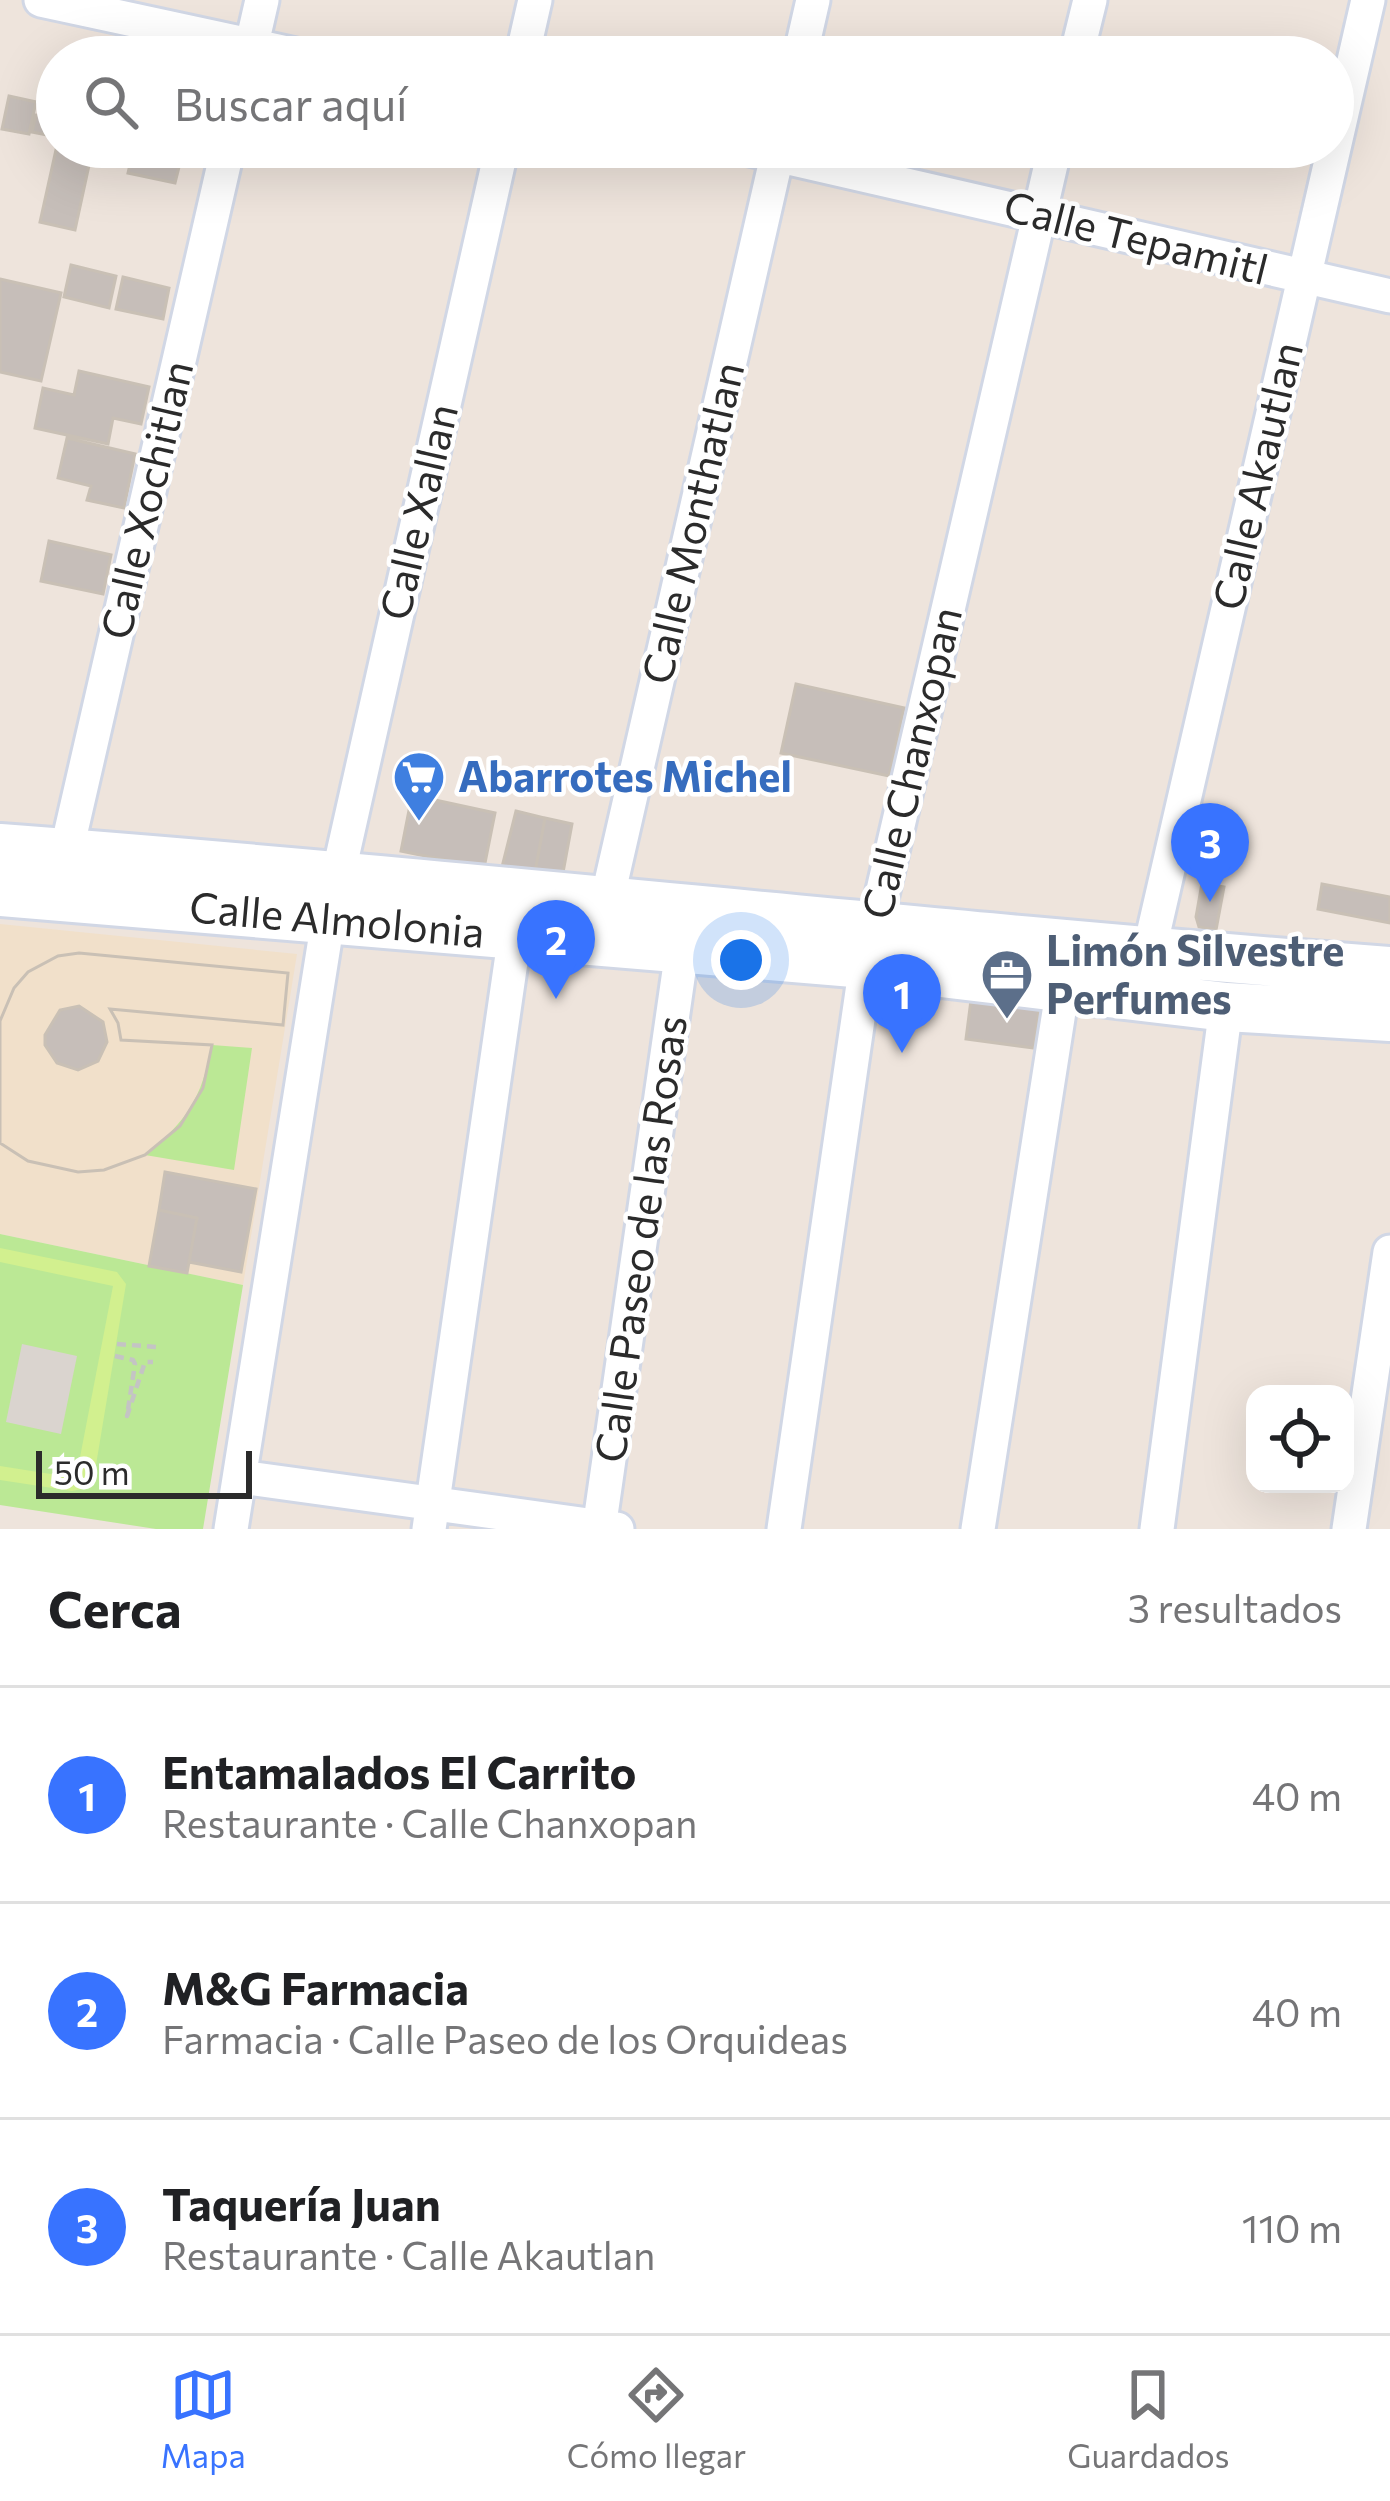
<!DOCTYPE html>
<html lang="es">
<meta charset="utf-8">
<style>
body{margin:0;font-family:Commissioner,sans-serif;background:#f2f2f2;color:#202124}
.controls{position:absolute;right:36px;bottom:36px;display:grid;overflow:hidden;border-radius:24px;box-shadow:0 12px 48px #0002}
.controls button{width:108px;height:108px;display:grid;place-items:center;padding:0;border:0;border-bottom:3px solid #e0e0e0;background:#fff;color:#202124;font:60px sans-serif}
.scale{position:absolute;left:36px;bottom:30px;width:216px;box-sizing:border-box;padding-left:12px;border:6px solid #2b2b2b;border-top:0;font-size:33px;line-height:42px;white-space:nowrap;color:#2b2b2b;-webkit-text-stroke:9px #fff;paint-order:stroke}
.you{position:absolute;left:741px;top:960px;width:42px;height:42px;margin:-30px;border:9px solid #fff;border-radius:50%;background:#1a73e8;box-shadow:0 0 0 18px #1a73e833}
.badge{display:grid;place-items:center;width:78px;height:78px;border-radius:50%;background:#3873ff;color:#fff;font-size:39px;font-weight:700}
.pin{position:absolute;translate:-50% -99px;filter:drop-shadow(0 3px 6px #0008)}
.pin::after{content:'';position:absolute;top:63px;width:42px;height:36px;background:inherit;clip-path:polygon(0 0,100% 0,50% 100%)}
.list{margin:0;padding:0;list-style:none}
h2{display:flex;justify-content:space-between;align-items:center;height:156px;margin:0;padding:0 48px;font-size:51px}
h2 small{font-size:39px;font-weight:400;color:#757577}
.list li{display:grid;grid-template-columns:78px 1fr auto;gap:36px;align-items:center;box-sizing:border-box;height:216px;padding:0 48px;border-top:3px solid #e0e0e0}
.list b{display:block;font-size:45px;white-space:nowrap}
.list p{margin:0;font-size:39px;white-space:nowrap;color:#757577}
.list em{font-size:39px;font-style:normal;color:#757577}
.icon{flex:none;width:66px;height:66px;fill:none;stroke:currentColor;stroke-width:2;stroke-linecap:round;stroke-linejoin:round}
.map{position:relative;flex:none;width:1390px;height:1529px;overflow:hidden}
.search{position:absolute;background:#fff;box-shadow:0 12px 48px #0002;left:36px;right:36px;top:36px;height:132px;display:flex;align-items:center;gap:30px;box-sizing:border-box;padding:0 42px;border-radius:66px;color:#757577;font-size:45px}
.sheet{height:804px;background:#fff}
nav{display:flex;justify-content:space-around;align-items:center;box-sizing:border-box;height:168px;border-top:3px solid #e0e0e0;background:#fff;font-size:33px;color:#757577}
nav a{display:grid;justify-items:center;gap:6px}
nav .on{color:#3873ff}
.map>svg:first-child{display:block}
.education{fill:#f1e0ca}
.green{fill:#bbe895}
.pitch{fill:#d2f08f}
.plaza{fill:#dad4cf}
.building{fill:#c6beb9;stroke:#c9c0b5;stroke-width:3;fill-rule:evenodd}
.lines{fill:none;stroke-linecap:round;stroke-linejoin:round}
.street-casing{stroke:#d1d7e5;stroke-width:39}
.secondary-casing{stroke:#d1d7e5;stroke-width:54}
.path{stroke:#c4c4c4;stroke-width:4.5;stroke-dasharray:9 6;stroke-linecap:butt}
.street{stroke:#fff;stroke-width:33}
.secondary{stroke:#fff;stroke-width:48}
.labels{text-anchor:middle;stroke-width:9;stroke-linejoin:round;paint-order:stroke}
.street-label{font-size:42px;fill:#2b2b2b;stroke:#fff}
.shop-label{font-size:42px;font-weight:bold;fill:#366cbe;stroke:#fff;text-anchor:start}
.service-label{font-size:42px;font-weight:bold;fill:#4e5e75;stroke:#fff;text-anchor:start}
</style>
<div class="map">
<svg width="1390" height="1529" viewBox="0 0 1390 1529">
<rect width="100%" height="100%" fill="#eee4dc"/>
<path class="education" d="M0 924 297 954 243 1285 0 1234Z"/>
<path class="green" d="M212 1045 252 1048 234 1170 145 1155C188 1120 201 1099 212 1045Z
M0 1234 243 1285 203 1529H156L0 1505Z"/>
<path class="pitch" d="M0 1248 117 1272 126 1284 94 1477 82 1489 72 1491 0 1480V1466L76 1478 113 1286 0 1262Z"/>
<path class="plaza" d="M22 1344 77 1356 61 1434 6 1422Z"/>
<path class="building" d="M9 96 36 102 29 134 2 129Z
M36 115 57 119V137L32 132Z
M57 145 93 147 75 230 40 222Z
M134 147 183 151 175 183 128 173Z
M71 265 116 276 109 308 64 297Z
M123 277 169 288 163 319 116 309Z
M0 279 61 293 41 381 0 372Z
M79 371 149 387 141 424 113 418 108 444 35 428 43 388 74 395Z
M67 438 135 454 124 508 87 500 91 486 58 478Z
M49 541 111 555 103 594 41 581Z
M796 684 904 708 889 776 781 753Z
M412 795 495 813 484 868 401 851Z
M516 811 545 818 535 872 502 867Z
M545 818 572 824 562 878 535 872Z
M1202 883 1224 887 1216 930 1199 927 1196 917Z
M1322 884 1390 897V923L1318 909Z
M79 953 288 973 283 1025 110 1009 118 1023 121 1040 212 1045 203 1088 180 1126 145 1155 104 1170 78 1172 28 1161 0 1143V1021L14 988 28 972 58 956ZM79 1006 103 1022 107 1042 98 1061 78 1070 57 1063 45 1045V1035L60 1010Z
M79 953 288 973 283 1025 110 1009 118 1023 121 1040 212 1045 203 1088 180 1126 145 1155 104 1170 78 1172 28 1161 0 1143V1021L14 988 28 972 58 956Z
M971 1000 1039 1009 1034 1048 966 1039Z
M165 1172 256 1189 241 1272 189 1262 197 1218 159 1210Z
M159 1210 197 1218 187 1273 149 1266Z"/>
<g class="lines">
<g class="street-casing">
<path id="street" d="M41 0 305 57
M249 57 262 0
M522 57 535 0
M800 57 813 0
M1076 57 1090 0
M741 147 1390 296
M66 853 228 147
M607 900 779 147
M1149 952 1368 0
M240 1477 617 1529
M231 1529 328 920 502 147
M429 1529 515 934
M599 1529 682 950
M784 1529 866 964 1055 147
M978 1529 1063 986
M1157 1529 1226 1007
M1349 1529 1390 1252"/>
</g>
<g class="secondary-casing">
<path id="secondary" d="M0 848C464 883 926 936 1390 971
M0 892 866 964 1226 1007 1390 1017"/>
</g>
<path class="path" d="M117 1344 157 1347
M115 1356 133 1360 135 1364 127 1416 145 1362H153"/>
<use href="#street" class="street"/>
<use href="#secondary" class="secondary"/>
</g>
<defs>
<g id="supermarket-pin" transform="scale(2.7)"><path d="M0 17L-7.5 6A9.5 9.5 0 1 1 7.5 6Z" fill="#3f7fe0" stroke="#fff"/><path d="M-6-5.5h2.5l.6 2H6L4.5 2H-2.5L-4.4-4H-6ZM-1.5 3.2a1.3 1.3 0 1 0 .1 0ZM3 3.2a1.3 1.3 0 1 0 .1 0Z" fill="#fff"/></g>
<g id="office-pin" transform="scale(2.7)"><path d="M0 17L-7.5 6A9.5 9.5 0 1 1 7.5 6Z" fill="#5c6f8a" stroke="#fff"/><path d="M-6-3h4V-5.5h4V-3h4V5H-6ZM-1-4.5V-3h2v-1.5ZM-6 0V1H6V0Z" fill="#fff"/></g>
</defs>
<g fill-rule="evenodd">
<use href="#supermarket-pin" x="419" y="777"/>
<use href="#office-pin" x="1007" y="975"/>
</g>
<g class="labels">
<g class="street-label">
<text transform="translate(1136 238) rotate(14)" y="15">Calle Tepamitl</text>
<text transform="translate(1258 476) rotate(-77)" y="15">Calle Akautlan</text>
<text transform="translate(147 500) rotate(-77)" y="15">Calle Xochitlan</text>
<text transform="translate(419 512) rotate(-77)" y="15">Calle Xallan</text>
<text transform="translate(693 523) rotate(-77)" y="15">Calle Monthatlan</text>
<text transform="translate(912 763) rotate(-77)" y="15">Calle Chanxopan</text>
<text transform="translate(337 920) rotate(5)" y="15">Calle Almolonia</text>
<text transform="translate(641 1239) rotate(-82)" y="15">Calle Paseo de las Rosas</text>
</g>
<g class="shop-label">
<text x="458" y="792">Abarrotes Michel</text>
</g>
<g class="service-label">
<text x="1046" y="966">Limón Silvestre<tspan x="1046" dy="48">Perfumes</tspan></text>
</g>
</g>
</svg>
<div class="controls">
<button><svg class="icon" aria-label="locate" viewBox="0 0 24 24"><circle cx="12" cy="12" r="6"/><path d="M12 2v4M12 18v4M2 12h4M18 12h4"/></svg></button>
</div>
<div class="scale">50 m</div>
<div class="you"></div>
<div class="pin badge" style="left:902px;top:1053px">1</div>
<div class="pin badge" style="left:556px;top:999px">2</div>
<div class="pin badge" style="left:1210px;top:902px">3</div>
<div class="search"><svg class="icon" aria-label="search" viewBox="0 0 24 24"><circle cx="10" cy="10" r="6"/><path d="M15 15l6 6"/></svg>Buscar aquí</div>
</div>
<section class="sheet">
<h2>Cerca<small>3 resultados</small></h2>
<ul class="list">
<li><span class="badge">1</span><div><b>Entamalados El Carrito</b><p>Restaurante · Calle Chanxopan</p></div><em>40 m</em></li>
<li><span class="badge">2</span><div><b>M&amp;G Farmacia</b><p>Farmacia · Calle Paseo de los Orquideas</p></div><em>40 m</em></li>
<li><span class="badge">3</span><div><b>Taquería Juan</b><p>Restaurante · Calle Akautlan</p></div><em>110 m</em></li>
</ul>
</section>
<nav>
<a class="on"><svg class="icon" aria-label="map" viewBox="0 0 24 24"><path d="M3 6l6-2 6 2 6-2v14l-6 2-6-2-6 2zM9 4v14M15 6v14"/></svg>Mapa</a>
<a><svg class="icon" aria-label="directions" viewBox="0 0 24 24"><path d="M12 3l9 9-9 9-9-9zM9 14v-3h6M13 9l2 2-2 2"/></svg>Cómo llegar</a>
<a><svg class="icon" aria-label="saved" viewBox="0 0 24 24"><path d="M7 4h10v16l-5-4-5 4z"/></svg>Guardados</a>
</nav>
